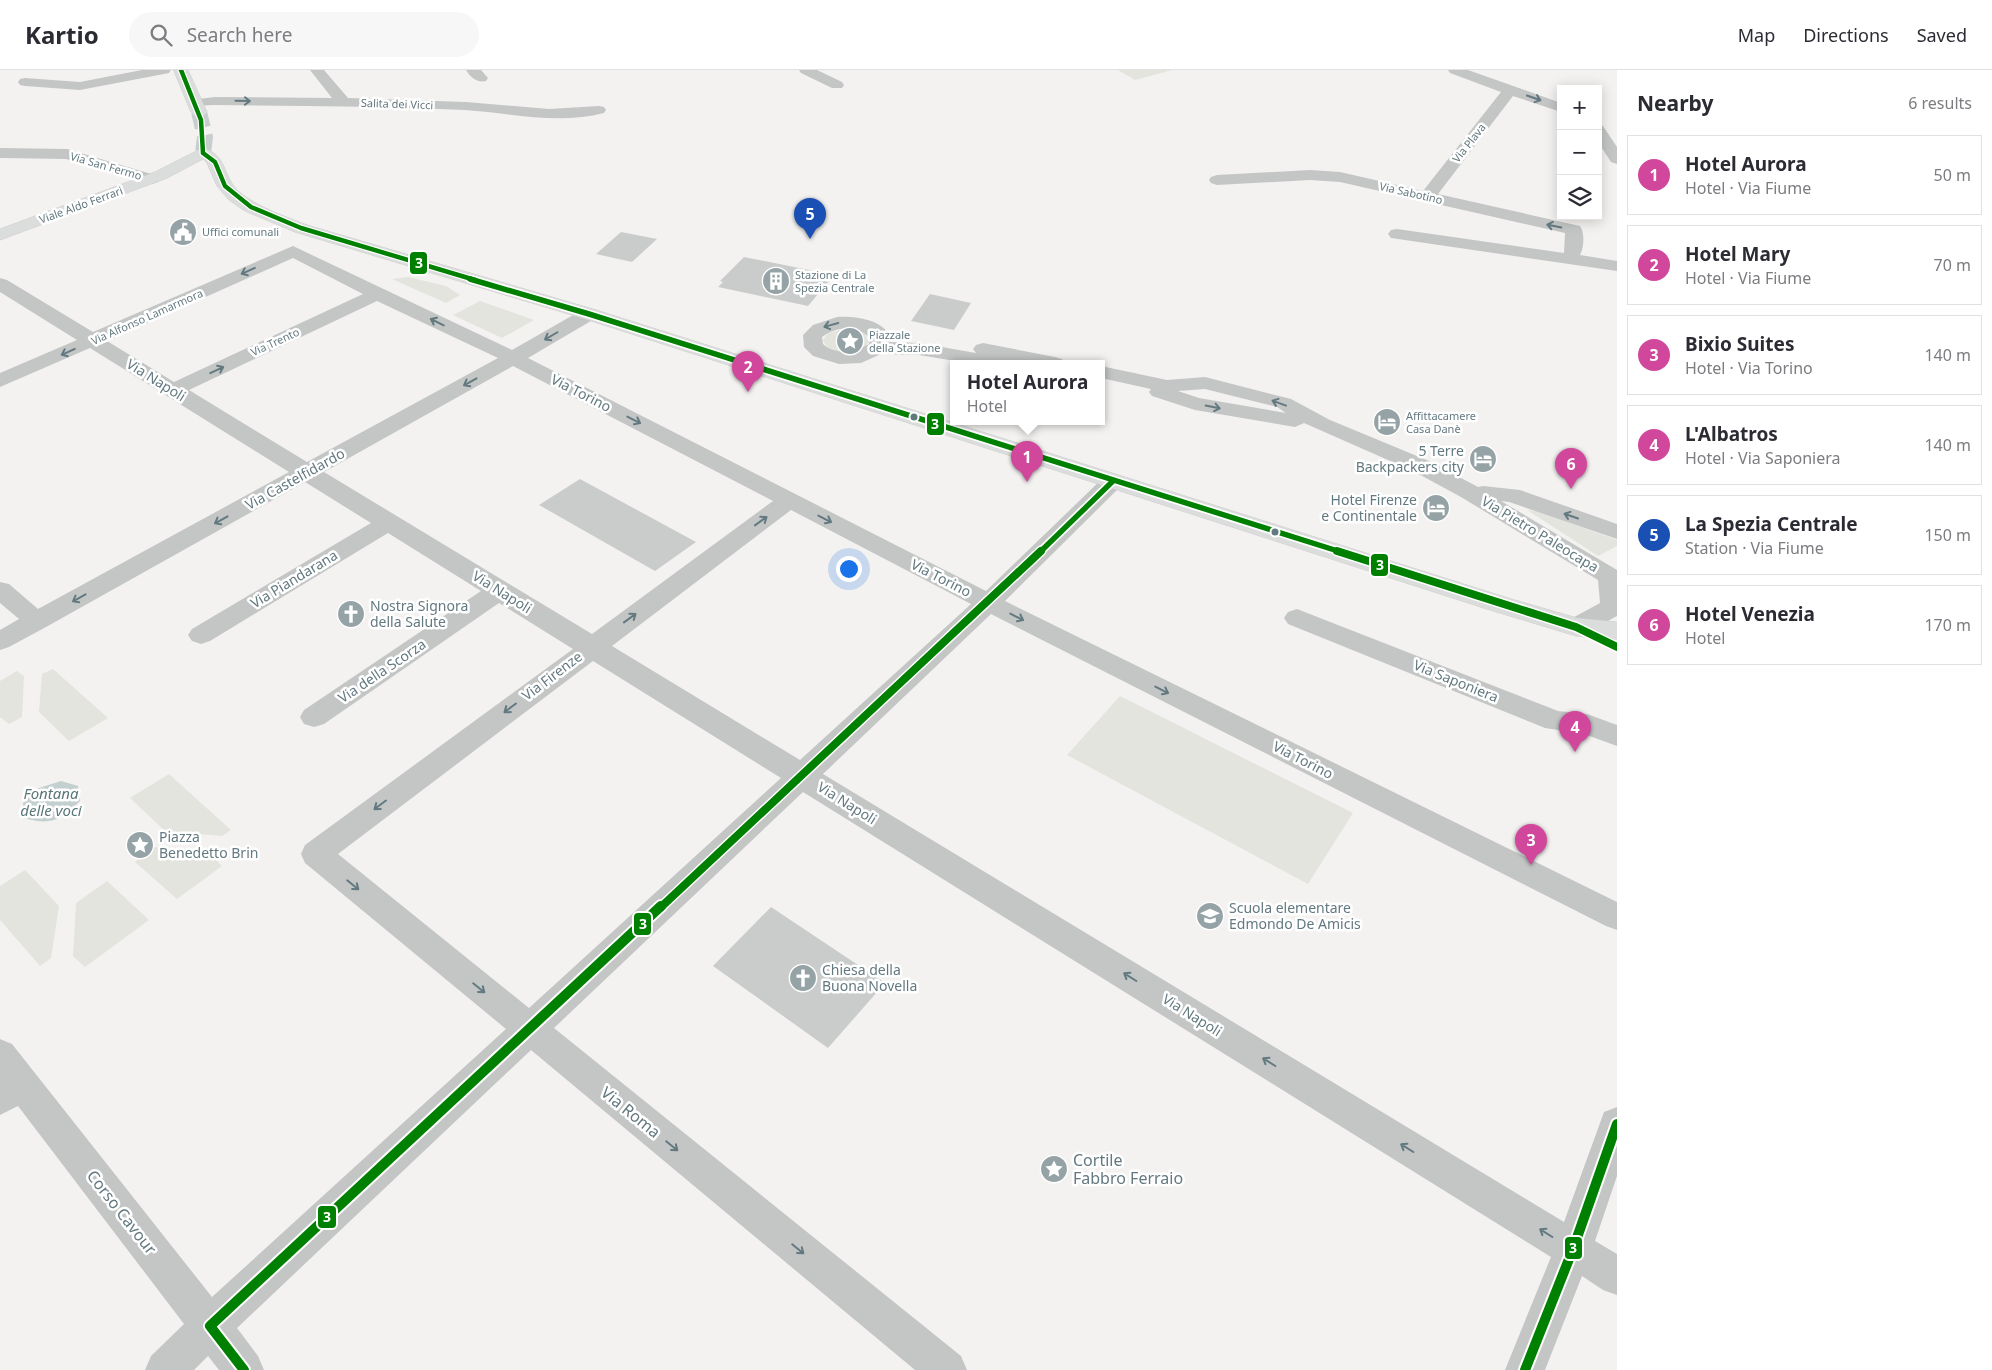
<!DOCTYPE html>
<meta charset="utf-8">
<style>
body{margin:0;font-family:"Noto Sans",sans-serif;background:#f7f7f7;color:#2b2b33}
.controls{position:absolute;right:15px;top:15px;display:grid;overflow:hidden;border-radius:0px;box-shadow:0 2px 12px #0003}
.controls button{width:45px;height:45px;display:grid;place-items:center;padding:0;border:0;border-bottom:1px solid #e1e1e2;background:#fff;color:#2b2b33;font:25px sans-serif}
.you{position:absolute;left:848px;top:498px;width:18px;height:18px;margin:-12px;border:4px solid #fff;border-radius:50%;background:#1a73e8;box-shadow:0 0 0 8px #1a73e833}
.badge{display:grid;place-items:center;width:32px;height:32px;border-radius:50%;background:#5b6167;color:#fff;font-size:16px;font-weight:700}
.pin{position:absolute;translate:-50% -41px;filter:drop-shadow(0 1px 2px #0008)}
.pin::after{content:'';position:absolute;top:26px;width:18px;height:15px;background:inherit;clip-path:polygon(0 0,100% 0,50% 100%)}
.popup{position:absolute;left:950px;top:290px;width:155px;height:65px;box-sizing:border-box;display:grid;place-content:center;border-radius:0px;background:#fff;filter:drop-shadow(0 1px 4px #0005);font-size:16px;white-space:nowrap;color:#7c7c81}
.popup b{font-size:19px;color:#2b2b33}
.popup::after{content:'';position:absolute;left:50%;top:100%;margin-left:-10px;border:10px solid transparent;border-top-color:#fff}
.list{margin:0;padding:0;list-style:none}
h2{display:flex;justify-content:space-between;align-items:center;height:65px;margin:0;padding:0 20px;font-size:21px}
h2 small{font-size:16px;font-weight:400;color:#7c7c81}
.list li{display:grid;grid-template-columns:32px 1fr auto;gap:15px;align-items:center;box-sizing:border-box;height:80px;margin:0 10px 10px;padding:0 10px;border:1px solid #e1e1e2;border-radius:0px}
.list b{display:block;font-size:19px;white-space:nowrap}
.list p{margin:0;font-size:16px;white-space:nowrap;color:#7c7c81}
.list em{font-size:16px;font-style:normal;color:#7c7c81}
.icon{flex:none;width:28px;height:28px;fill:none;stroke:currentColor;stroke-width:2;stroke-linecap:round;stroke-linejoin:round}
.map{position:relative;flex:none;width:1617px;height:1300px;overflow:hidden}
header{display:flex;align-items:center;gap:30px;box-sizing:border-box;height:70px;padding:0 25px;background:#fff;border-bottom:1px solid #e1e1e2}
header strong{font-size:24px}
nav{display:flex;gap:28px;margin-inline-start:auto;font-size:18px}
.search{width:350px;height:45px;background:#f7f7f7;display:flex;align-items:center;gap:12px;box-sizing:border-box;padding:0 18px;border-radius:28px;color:#7c7c81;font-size:19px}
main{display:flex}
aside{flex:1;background:#fff}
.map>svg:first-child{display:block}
.green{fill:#e2e4dd}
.water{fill:#c4d0d0}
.building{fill:#cacccc}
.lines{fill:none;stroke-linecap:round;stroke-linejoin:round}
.secondary-tunnel{stroke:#c8cece;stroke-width:16;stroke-dasharray:16 8;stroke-linecap:butt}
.secondary-casing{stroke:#cecfce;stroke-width:1}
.street{fill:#c4c6c6;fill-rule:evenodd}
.secondary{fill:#dbdcdc;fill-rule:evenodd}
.bus-1-far3-casing{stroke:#fff;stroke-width:7}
.bus-1-far2-casing{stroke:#fff;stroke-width:9}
.bus-1-far1-casing{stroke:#fff;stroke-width:11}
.bus-1-casing{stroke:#fff;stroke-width:14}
.bus-1-far3{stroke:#008000;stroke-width:4.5}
.bus-1-far2{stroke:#008000;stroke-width:5.5}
.bus-1-far1{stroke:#008000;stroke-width:8}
.bus-1{stroke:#008000;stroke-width:10}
.oneway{stroke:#637980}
.bus-dot{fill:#637980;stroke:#fff;stroke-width:2}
.labels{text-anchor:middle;stroke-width:5;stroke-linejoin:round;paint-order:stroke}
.far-street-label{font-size:11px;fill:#637980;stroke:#fff}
.far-poi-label{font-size:11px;fill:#637980;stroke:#fff;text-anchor:start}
.street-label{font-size:14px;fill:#637980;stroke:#fff}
.poi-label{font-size:14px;fill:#637980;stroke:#fff;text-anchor:start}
.water-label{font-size:15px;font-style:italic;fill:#5a7677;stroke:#fff}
.near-street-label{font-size:16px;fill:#637980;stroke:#fff}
.near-poi-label{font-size:16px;fill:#637980;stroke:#fff;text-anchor:start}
.line-badge{stroke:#fff;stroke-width:2}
.badge-label{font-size:14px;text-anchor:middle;font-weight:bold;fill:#fff}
</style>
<header>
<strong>Kartio</strong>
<div class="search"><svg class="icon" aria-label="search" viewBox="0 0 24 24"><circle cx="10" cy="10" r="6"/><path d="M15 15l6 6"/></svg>Search here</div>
<nav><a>Map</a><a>Directions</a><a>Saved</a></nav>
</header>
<main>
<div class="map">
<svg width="1617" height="1300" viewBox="0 0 1617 1300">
<rect width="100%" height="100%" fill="#f3f2f0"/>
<path class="green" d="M1118 0H1172L1135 10Z
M408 207 446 216 460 225 446 233 392 209Z
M480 231 534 250 502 268 453 245Z
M847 258 866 264 869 272C862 285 829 287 823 270L828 263Z
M1527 440 1537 441 1617 470V476L1598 486Z
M53 599 108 648 69 671 39 642 42 604Z
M17 601 24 606 22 647 9 654 0 647V611Z
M1120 626 1353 743 1308 814 1067 685Z
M169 704 231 760 222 766 165 761 130 728Z
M155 777 211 785 222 796 177 829 135 792Z
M25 800 59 836 51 888 40 896 0 850V816Z
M107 811 149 850 85 897 73 886 76 833Z"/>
<path class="water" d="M61 711 78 716 80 731C61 750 51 756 24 748L23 733 39 718Z"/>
<path class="building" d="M621 162 657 169 632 192 596 184Z
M744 187 834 205 808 236 718 217 723 212 720 211Z
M930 224 971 233 954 260 911 251Z
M580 409 696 472 655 501 539 435Z
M771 837 885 913 828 978 713 896Z"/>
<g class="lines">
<path class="secondary-tunnel" d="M199 42 205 67 203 83"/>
<g class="secondary-casing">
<path id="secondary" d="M174 0H188L207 42 204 45H194L191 42Z
M203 78C227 84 223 107 238 121 257 137 284 146 307 155L596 240 1508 528 1577 548 1617 552V570L1576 566 1490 540 582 248 295 162 245 141 229 130 217 116 207 93 203 89 167 108 0 170V159L155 102Z"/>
</g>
<path class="street" d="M142 0H171L169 3 164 4 80 20 25 16 20 15 18 12 20 9 25 8 80 12Z
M310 0H324L348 28 466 32 549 39 599 36 604 37 606 40 604 43C558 55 511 43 465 40 382 36 298 36 215 35L190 36 188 33 190 30 215 27 332 28Z
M466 0H481L488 8 486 11C477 13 471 8 466 0Z
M799 0H817L842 12 844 15 842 18H832L801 3Z
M1448 0H1468L1561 33V42L1513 26 1438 124 1580 156C1585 163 1584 178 1580 185L1617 191V201L1391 168 1388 164 1391 160 1397 159 1564 183 1565 163 1340 112 1310 110 1217 115 1211 113 1209 110 1211 107 1217 105 1310 100 1340 102 1423 121 1501 22 1450 3Z
M1598 54 1603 56 1617 77V94L1611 92 1598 72Z
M0 78 67 79 158 106 160 109 158 112 152 114 66 89 0 88Z
M293 176 512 280 582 240 589 238 596 240 599 244 596 248 528 288 986 521 1105 406 1113 404 1121 406 1124 411 1121 416 1005 531 1617 832V860L1606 856 991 544 823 704 1564 1152 1604 1042 1617 1037V1106L1595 1171 1617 1184V1225L1603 1220 1582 1206 1545 1300H1505L1551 1187 803 722 554 958 961 1286 967 1300H915L531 980 237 1258 258 1286 264 1300H219L208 1286 194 1300H145L151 1286 184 1254 18 1036 0 1045V969L12 974 212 1227 506 959 305 793 301 784 305 775 573 579 499 533 324 654 314 657 304 654 300 647 304 640 481 521 388 463 210 571 201 574 192 571 188 565 192 559 371 453 305 412 46 557 9 577 0 580V560L19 549 0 533V512L9 514 38 539 289 402 90 278 0 317V303L77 270 0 222V208L7 210 93 262ZM293 188 363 224 174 312 107 271ZM377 231 498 288 307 392 189 320ZM513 296 773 431 592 564 324 402ZM791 440 971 534 800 690 612 576ZM593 591 781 708 529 938 338 784Z
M837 247C855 246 890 250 890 272L919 273 976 283 973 279 976 275 983 273 1055 287 1062 289 1065 293H1025L1009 290 1011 293H967L919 285 881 284 861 293 839 294 813 286 804 277 803 265 813 255ZM847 258C856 259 863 261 870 268L869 274C855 282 837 286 823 274L822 267C830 261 837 259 847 258Z
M1101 296 1167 310 1205 307 1291 329 1330 350 1429 391 1478 417 1483 416 1520 420 1617 454V469L1509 432 1501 431 1617 500V546C1601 554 1585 568 1567 563L1563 557 1567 551 1600 533 1598 510 1461 427 1413 401 1304 353 1295 357 1195 340 1152 326 1149 322 1151 319 1101 308ZM1205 319 1277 337 1286 343 1199 328 1178 321Z
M1297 539 1558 641 1587 644 1617 655V676L1584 664 1545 658 1288 554 1284 548 1288 542Z"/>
<use href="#secondary" class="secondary"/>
<g class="bus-1-far3-casing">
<path id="bus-1-far3" d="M181 0 201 50 203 83
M203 83 215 92 225 116 251 137 301 158 475 210"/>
</g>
<g class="bus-1-far2-casing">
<path id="bus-1-far2" d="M470 209 589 244 1341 482
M1040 482 1113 411"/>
</g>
<g class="bus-1-far1-casing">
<path id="bus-1-far1" d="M1337 481 1576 557 1617 577
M660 838 1041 481"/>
</g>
<g class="bus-1-casing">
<path id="bus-1" d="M244 1300 210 1256 661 836
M1525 1300 1573 1179 1617 1054"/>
</g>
<use href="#bus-1-far3" class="bus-1-far3"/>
<use href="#bus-1-far2" class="bus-1-far2"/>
<use href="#bus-1-far1" class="bus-1-far1"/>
<use href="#bus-1" class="bus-1"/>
</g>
<defs><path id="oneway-shaft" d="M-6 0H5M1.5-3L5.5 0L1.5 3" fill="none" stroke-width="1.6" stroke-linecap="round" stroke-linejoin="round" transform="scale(1.25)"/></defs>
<g class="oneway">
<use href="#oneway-shaft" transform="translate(1534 28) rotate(19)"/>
<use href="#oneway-shaft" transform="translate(243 31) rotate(1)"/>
<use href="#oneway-shaft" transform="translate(1554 156) rotate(-168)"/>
<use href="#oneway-shaft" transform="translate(248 201) rotate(156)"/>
<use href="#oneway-shaft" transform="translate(437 252) rotate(-154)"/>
<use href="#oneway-shaft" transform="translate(831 255) rotate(165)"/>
<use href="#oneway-shaft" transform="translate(551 266) rotate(150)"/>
<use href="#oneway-shaft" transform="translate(68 282) rotate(156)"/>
<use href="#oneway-shaft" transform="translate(217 300) rotate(-25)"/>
<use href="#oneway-shaft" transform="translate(470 312) rotate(151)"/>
<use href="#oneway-shaft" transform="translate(1279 333) rotate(-160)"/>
<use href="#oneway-shaft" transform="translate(1213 337) rotate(11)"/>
<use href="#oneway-shaft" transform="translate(634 350) rotate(27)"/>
<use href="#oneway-shaft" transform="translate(1571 446) rotate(-161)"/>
<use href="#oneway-shaft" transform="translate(825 449) rotate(27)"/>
<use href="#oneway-shaft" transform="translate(221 450) rotate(151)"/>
<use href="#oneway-shaft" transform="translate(761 451) rotate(-36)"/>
<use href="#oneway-shaft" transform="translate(79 528) rotate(151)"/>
<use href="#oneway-shaft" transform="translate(1017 547) rotate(27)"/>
<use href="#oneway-shaft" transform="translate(630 548) rotate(-36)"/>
<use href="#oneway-shaft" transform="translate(1162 620) rotate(27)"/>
<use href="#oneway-shaft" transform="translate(510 638) rotate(143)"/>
<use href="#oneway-shaft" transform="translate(380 735) rotate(143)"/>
<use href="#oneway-shaft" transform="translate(353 815) rotate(39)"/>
<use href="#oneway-shaft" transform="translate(1130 907) rotate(-148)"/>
<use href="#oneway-shaft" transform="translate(479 918) rotate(39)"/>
<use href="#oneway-shaft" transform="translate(1269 992) rotate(-148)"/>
<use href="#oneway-shaft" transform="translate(672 1076) rotate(39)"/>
<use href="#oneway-shaft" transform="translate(1407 1078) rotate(-148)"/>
<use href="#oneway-shaft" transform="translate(1546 1163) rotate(-148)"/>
<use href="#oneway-shaft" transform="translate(798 1179) rotate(39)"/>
</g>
<defs>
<g id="civic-disc" transform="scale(1.4375)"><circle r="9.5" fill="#95a3a7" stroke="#fff"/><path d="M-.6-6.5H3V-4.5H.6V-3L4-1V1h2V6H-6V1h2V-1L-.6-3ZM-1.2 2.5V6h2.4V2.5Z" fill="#fff"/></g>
<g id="building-disc" transform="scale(1.4375)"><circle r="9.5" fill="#95a3a7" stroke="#fff"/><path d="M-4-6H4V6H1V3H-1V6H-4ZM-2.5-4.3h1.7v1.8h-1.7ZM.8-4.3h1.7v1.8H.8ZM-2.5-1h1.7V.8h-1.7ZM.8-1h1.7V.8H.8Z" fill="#fff"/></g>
<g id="sight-disc" transform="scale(1.4375)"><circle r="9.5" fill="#95a3a7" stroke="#fff"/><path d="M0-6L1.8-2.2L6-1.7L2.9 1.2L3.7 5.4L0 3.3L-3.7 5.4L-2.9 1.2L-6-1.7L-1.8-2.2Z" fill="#fff"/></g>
<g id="hotel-disc" transform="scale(1.4375)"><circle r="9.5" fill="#95a3a7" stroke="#fff"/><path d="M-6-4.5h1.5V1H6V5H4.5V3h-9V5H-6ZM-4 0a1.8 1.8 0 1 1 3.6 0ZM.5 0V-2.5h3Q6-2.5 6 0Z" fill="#fff"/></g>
<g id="church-disc" transform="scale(1.4375)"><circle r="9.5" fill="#95a3a7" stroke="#fff"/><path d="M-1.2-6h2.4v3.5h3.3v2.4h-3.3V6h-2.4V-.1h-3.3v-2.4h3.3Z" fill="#fff"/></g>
<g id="school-disc" transform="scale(1.4375)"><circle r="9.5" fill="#95a3a7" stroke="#fff"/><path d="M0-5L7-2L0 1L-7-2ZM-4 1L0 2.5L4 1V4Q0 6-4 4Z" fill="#fff"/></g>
</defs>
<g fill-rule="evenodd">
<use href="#civic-disc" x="183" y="162"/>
<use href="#building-disc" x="776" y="211"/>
<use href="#sight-disc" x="850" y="271"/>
<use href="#hotel-disc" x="1387" y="352"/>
<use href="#hotel-disc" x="1483" y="389"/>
<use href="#hotel-disc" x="1436" y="438"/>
<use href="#church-disc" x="351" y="544"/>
<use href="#sight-disc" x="140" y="775"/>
<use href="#school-disc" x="1210" y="846"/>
<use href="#church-disc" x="803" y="908"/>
<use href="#sight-disc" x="1054" y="1099"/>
</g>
<g class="bus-dot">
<circle cx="914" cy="347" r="4.5"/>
<circle cx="1275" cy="462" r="4.5"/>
</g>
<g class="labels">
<g class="far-street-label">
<text transform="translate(397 34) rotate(2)" y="4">Salita dei Vicci</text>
<text transform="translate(1469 73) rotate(-52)" y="4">Via Plava</text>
<text transform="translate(106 96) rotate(16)" y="4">Via San Fermo</text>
<text transform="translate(1411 123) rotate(13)" y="4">Via Sabotino</text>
<text transform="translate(81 135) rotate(-20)" y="4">Viale Aldo Ferrari</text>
<text transform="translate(147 247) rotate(-24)" y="4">Via Alfonso Lamarmora</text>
<text transform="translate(275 272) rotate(-25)" y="4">Via Trento</text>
</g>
<g class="far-poi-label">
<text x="202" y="166">Uffici comunali</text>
<text x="795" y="209">Stazione di La<tspan x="795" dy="13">Spezia Centrale</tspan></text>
<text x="869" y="269">Piazzale<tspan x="869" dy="13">della Stazione</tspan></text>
<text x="1406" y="350">Affittacamere<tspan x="1406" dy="13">Casa Danè</tspan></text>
</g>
<g class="street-label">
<text transform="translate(156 310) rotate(32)" y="5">Via Napoli</text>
<text transform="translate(581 323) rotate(27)" y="5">Via Torino</text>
<text transform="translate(295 409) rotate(-29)" y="5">Via Castelfidardo</text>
<text transform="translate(1540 464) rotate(31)" y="5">Via Pietro Paleocapa</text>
<text transform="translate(941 508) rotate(27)" y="5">Via Torino</text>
<text transform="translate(294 509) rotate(-31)" y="5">Via Piandarana</text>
<text transform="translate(502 522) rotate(32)" y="5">Via Napoli</text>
<text transform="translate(382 601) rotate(-34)" y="5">Via della Scorza</text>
<text transform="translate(552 606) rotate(-37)" y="5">Via Firenze</text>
<text transform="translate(1456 611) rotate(22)" y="5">Via Saponiera</text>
<text transform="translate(1303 690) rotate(27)" y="5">Via Torino</text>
<text transform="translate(847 733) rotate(32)" y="5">Via Napoli</text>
<text transform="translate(1192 945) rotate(32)" y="5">Via Napoli</text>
</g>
<g class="poi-label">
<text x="1464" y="386" text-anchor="end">5 Terre<tspan x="1464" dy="16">Backpackers city</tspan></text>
<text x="1417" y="435" text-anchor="end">Hotel Firenze<tspan x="1417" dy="16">e Continentale</tspan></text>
<text x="370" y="541">Nostra Signora<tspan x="370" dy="16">della Salute</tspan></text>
<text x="159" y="772">Piazza<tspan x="159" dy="16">Benedetto Brin</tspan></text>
<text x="1229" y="843">Scuola elementare<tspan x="1229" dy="16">Edmondo De Amicis</tspan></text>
<text x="822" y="905">Chiesa della<tspan x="822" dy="16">Buona Novella</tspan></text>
</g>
<g class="water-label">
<text x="51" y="729">Fontana<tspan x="51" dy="17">delle voci</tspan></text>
</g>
<g class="near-street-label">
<text transform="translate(631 1042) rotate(39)" y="6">Via Roma</text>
<text transform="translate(122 1142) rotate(52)" y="6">Corso Cavour</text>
</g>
<g class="near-poi-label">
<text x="1073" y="1096">Cortile<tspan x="1073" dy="18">Fabbro Ferraio</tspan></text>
</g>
</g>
<g class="line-badge">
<rect x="409" y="181" width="19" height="24" rx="5" fill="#008000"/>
<rect x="926" y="342" width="19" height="24" rx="5" fill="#008000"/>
<rect x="1370" y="483" width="19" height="24" rx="5" fill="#008000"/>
<rect x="633" y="842" width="19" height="24" rx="5" fill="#008000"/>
<rect x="317" y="1135" width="20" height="24" rx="5" fill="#008000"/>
<rect x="1564" y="1166" width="19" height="24" rx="5" fill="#008000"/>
</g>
<g class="badge-label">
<text x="419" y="198">3</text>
<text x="935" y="359">3</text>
<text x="1380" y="500">3</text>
<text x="643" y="859">3</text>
<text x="327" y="1152">3</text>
<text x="1573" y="1183">3</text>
</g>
</svg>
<div class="controls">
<button>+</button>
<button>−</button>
<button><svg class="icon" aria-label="layers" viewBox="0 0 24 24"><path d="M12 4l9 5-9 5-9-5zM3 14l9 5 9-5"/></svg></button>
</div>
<div class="you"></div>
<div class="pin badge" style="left:1027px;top:412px;background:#d1479c">1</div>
<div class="popup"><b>Hotel Aurora</b>Hotel</div>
<div class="pin badge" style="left:748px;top:322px;background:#d1479c">2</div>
<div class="pin badge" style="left:1531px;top:795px;background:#d1479c">3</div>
<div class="pin badge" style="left:1575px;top:682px;background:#d1479c">4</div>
<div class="pin badge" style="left:810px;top:169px;background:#1a4fb4">5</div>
<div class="pin badge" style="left:1571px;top:419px;background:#d1479c">6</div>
</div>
<aside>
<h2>Nearby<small>6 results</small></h2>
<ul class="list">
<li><span class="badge" style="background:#d1479c">1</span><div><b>Hotel Aurora</b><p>Hotel · Via Fiume</p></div><em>50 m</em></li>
<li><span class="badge" style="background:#d1479c">2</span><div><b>Hotel Mary</b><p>Hotel · Via Fiume</p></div><em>70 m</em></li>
<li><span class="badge" style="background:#d1479c">3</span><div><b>Bixio Suites</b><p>Hotel · Via Torino</p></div><em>140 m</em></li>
<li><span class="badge" style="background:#d1479c">4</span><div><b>L'Albatros</b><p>Hotel · Via Saponiera</p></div><em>140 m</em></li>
<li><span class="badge" style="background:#1a4fb4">5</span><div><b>La Spezia Centrale</b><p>Station · Via Fiume</p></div><em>150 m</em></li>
<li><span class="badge" style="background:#d1479c">6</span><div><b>Hotel Venezia</b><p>Hotel</p></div><em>170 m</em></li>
</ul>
</aside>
</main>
